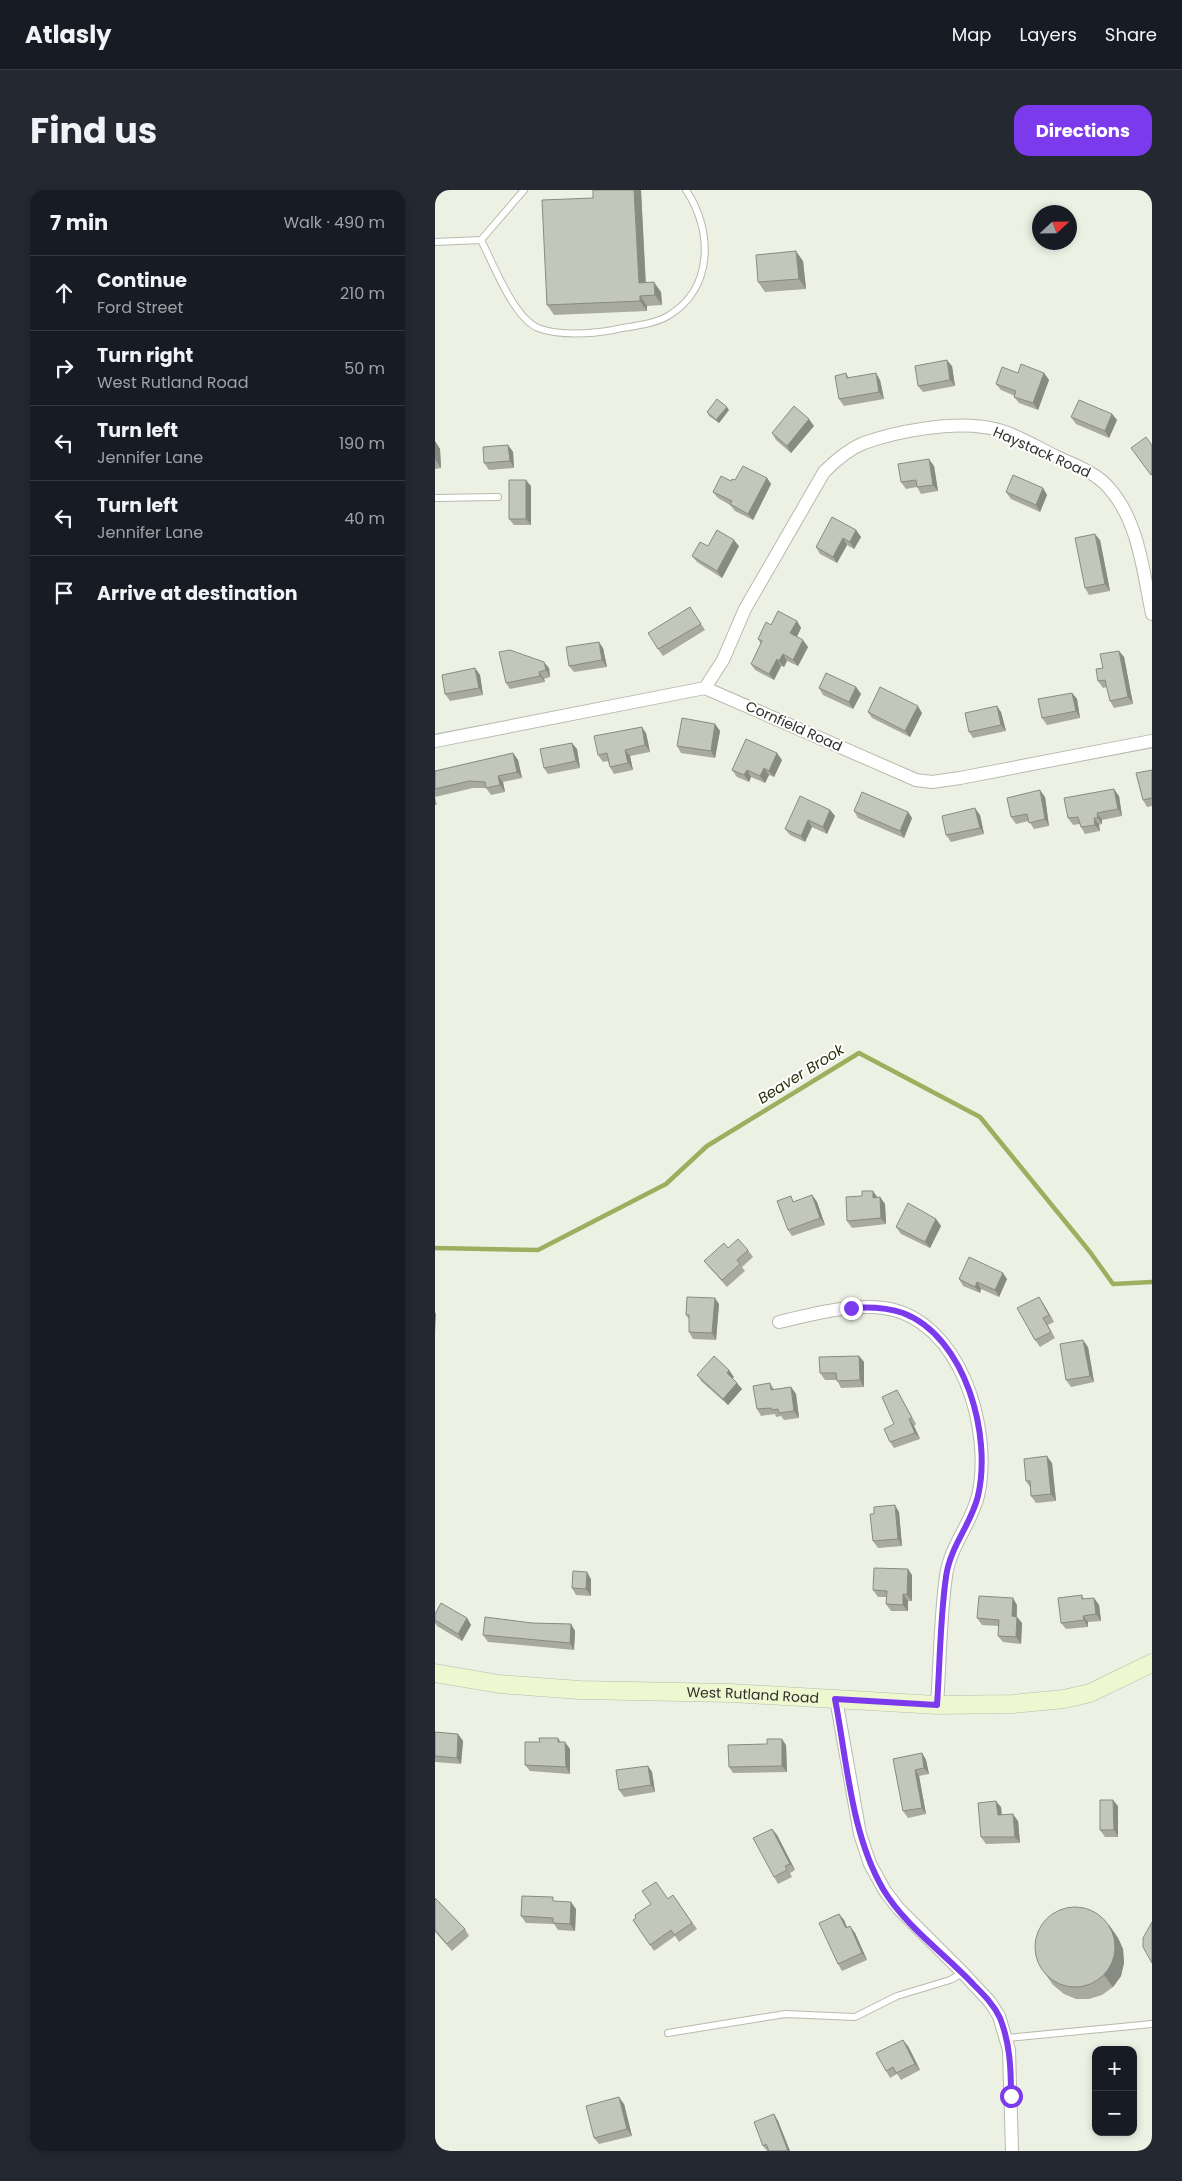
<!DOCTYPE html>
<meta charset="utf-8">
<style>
body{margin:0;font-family:Poppins,sans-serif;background:#242831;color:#f1f3f6}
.controls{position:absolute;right:15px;bottom:15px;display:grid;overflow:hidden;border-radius:10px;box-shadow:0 2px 8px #0003}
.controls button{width:45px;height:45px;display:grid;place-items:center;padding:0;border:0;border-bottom:1px solid #363941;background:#171b24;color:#f1f3f6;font:25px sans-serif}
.compass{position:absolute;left:597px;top:15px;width:45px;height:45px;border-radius:50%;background:#171b24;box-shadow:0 2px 8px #0003;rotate:68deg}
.stop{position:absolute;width:15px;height:15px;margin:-11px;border:4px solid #7c3aed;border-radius:50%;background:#fff}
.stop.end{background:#7c3aed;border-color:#fff;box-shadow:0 1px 5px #0008}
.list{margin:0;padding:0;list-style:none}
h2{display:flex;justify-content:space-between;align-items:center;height:65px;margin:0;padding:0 20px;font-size:21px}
h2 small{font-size:16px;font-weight:400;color:#9ea1a6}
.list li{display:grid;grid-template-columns:32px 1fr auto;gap:15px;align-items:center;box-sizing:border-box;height:75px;padding:0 20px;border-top:1px solid #363941}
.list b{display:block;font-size:19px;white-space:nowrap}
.list p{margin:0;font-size:16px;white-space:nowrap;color:#9ea1a6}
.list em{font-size:16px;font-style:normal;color:#9ea1a6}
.icon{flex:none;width:28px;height:28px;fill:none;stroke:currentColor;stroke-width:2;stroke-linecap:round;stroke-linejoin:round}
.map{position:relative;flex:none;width:717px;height:1961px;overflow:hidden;border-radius:15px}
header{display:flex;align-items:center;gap:30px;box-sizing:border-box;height:70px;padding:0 25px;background:#171b24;border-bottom:1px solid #363941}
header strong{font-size:24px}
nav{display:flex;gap:28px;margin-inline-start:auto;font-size:18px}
.intro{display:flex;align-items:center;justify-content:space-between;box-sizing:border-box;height:120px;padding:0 30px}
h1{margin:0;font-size:35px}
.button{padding:12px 22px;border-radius:15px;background:#7c3aed;color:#fff;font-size:18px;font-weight:700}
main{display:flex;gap:30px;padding:0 30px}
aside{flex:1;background:#171b24;border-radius:15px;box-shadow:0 2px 8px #0003}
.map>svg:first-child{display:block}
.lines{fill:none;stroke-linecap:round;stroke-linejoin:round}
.stream{stroke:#9caf5e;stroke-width:4.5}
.service-casing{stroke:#b7baae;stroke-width:8}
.minor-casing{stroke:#b7baae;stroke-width:14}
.secondary-casing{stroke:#b7baae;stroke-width:19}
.service{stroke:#fff;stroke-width:6}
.minor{stroke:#fff;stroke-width:12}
.secondary{stroke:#eef7d0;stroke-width:18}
.wall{fill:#a8aaa0}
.shaded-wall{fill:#888b82}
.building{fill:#c3c6ba;stroke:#888b82}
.route{stroke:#7c3aed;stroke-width:6}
.labels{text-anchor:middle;stroke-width:4;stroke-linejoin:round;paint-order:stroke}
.street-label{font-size:14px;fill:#2e2f2a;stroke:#fff}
.water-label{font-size:15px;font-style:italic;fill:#2a310e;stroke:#fff}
</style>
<header>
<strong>Atlasly</strong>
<nav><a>Map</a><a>Layers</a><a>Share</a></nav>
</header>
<div class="intro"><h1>Find us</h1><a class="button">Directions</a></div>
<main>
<aside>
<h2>7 min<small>Walk · 490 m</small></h2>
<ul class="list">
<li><svg class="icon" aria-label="ahead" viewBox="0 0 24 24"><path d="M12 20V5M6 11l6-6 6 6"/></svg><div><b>Continue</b><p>Ford Street</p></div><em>210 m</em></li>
<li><svg class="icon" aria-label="right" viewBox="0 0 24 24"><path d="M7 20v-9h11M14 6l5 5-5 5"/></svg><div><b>Turn right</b><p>West Rutland Road</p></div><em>50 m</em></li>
<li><svg class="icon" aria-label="left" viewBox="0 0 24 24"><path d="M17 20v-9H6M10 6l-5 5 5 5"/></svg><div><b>Turn left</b><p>Jennifer Lane</p></div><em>190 m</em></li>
<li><svg class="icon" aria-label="left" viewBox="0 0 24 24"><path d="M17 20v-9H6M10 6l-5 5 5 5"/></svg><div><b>Turn left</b><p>Jennifer Lane</p></div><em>40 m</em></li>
<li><svg class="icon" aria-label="arrive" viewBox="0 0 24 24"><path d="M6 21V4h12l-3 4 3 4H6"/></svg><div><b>Arrive at destination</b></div></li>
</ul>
</aside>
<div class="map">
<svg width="717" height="1961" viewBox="0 0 717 1961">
<rect width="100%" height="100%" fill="#edf1e4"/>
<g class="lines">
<path class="stream" d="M0 1058 103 1060 231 994 272 956 424 863 545 927 655 1062 678 1094 717 1092"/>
<g class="service-casing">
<path id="service" d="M46 50C58 73 78 127 103 138 124 146 156 144 178 140 196 136 217 135 233 126 279 99 278 40 251 0
M0 52 46 50 89 0
M0 308 63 307
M233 1843 350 1824 420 1827 462 1806 515 1790 528 1783
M572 1848 717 1834"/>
</g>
<g class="minor-casing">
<path id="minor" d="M270 498 288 470 310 419 389 282C401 270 414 259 429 253 462 241 515 232 549 237 574 240 598 255 620 266 639 275 661 282 675 299 704 333 708 381 717 424
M0 551 270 498 481 590 497 592 525 588 717 551
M344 1132C378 1124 415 1114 449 1118 526 1129 558 1240 543 1306 536 1334 515 1356 511 1386 505 1429 505 1473 502 1515
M401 1509 425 1644 435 1674 450 1701 463 1718 528 1783 555 1812 564 1826 574 1860 577 1961"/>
</g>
<g class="secondary-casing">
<g id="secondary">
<path id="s1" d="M0 1483 64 1494 145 1500 296 1503 502 1515 577 1514 629 1509 655 1503 717 1473"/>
</g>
</g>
<use href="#service" class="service"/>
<use href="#minor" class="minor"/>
<use href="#secondary" class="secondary"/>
</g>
<path class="wall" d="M206 0 211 93 226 102 227 115 212 116V121L119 125 112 115Z
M368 71 371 99 330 102 323 92Z
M517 176 520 196 488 202 483 196Z
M411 183 414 188 445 190 449 209 409 216 404 209Z
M583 183H609L614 190 603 220 584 213 579 207 580 206 566 200 561 194Z
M294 220 284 233 274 226 272 222Z
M677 224 682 230 674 248 641 234 636 227Z
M379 236 356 263 341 250 337 243Z
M0 251 5 259 6 278 0 279Z
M73 255 78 262 79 278 54 280 49 273Z
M499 276 503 301 486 304 482 297 471 299 466 292Z
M332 288 336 294 318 330 300 321 295 315 283 308 278 302 296 291Z
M96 296V335H79L74 329Z
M608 298 612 305 605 322 576 309 571 302Z
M421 340 426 347 419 359 412 355 402 373 385 364 381 357Z
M665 350 675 401 654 405 650 398Z
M273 356H304L287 388 262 372 257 366Z
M255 417 270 440 228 466 223 459Z
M362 431 366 438 362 447 373 457 363 476 352 471 349 477 346 476 339 490 320 480 316 474 326 454 323 449 336 435Z
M168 458 172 477 139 482 134 476Z
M684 461 689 467 698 514 679 518 675 511 672 497 668 498 663 491 668 478Z
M40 478 45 485 48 505 15 511 10 504Z
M114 478 115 487 109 489 110 492 75 499 71 493Z
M421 497 426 504 418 519 388 505 384 498Z
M637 503 642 509 645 528 612 535 607 528Z
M433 522 487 523 475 547 437 528Z
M566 522 571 541 538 548 534 542Z
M280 534 285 541 280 568 246 563 242 556Z
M211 543 215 562 195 566 198 580 179 584 175 577 173 571 168 572 163 565Z
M142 559 145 578 113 584 109 578Z
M78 563 83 570 87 588 68 592 70 602 56 605 51 598H38L0 607 2 615H0V581Z
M347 570 339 587 334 585 330 593 316 587 314 592 302 587 297 580Z
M717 580V616L712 617 708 610Z
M684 606 687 626 667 630V634L664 635 665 641 650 644 646 637 645 634 638 635 633 628Z
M610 607 614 636 599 639 594 631 581 634 576 627Z
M395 620 400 626 392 644 377 637 370 652 355 645 350 639Z
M419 621 473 622 477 628 469 648 423 628Z
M545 625 549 644 516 652 511 645Z
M377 1005 382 1012 390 1035 357 1046 353 1040Z
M445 1007 450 1014 451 1034 417 1038 412 1031 443 1008Z
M501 1029 506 1036 495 1058 466 1044 461 1037Z
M293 1058 313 1060 318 1067 307 1077 310 1081 292 1097 274 1077 269 1071Z
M524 1089H572L564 1107 546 1099 545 1103 528 1096Z
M608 1113 619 1132 613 1135 620 1148 605 1157 600 1150Z
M284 1114 281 1150 258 1149 254 1142V1129L251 1125Z
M653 1157 659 1192 636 1197 631 1190Z
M424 1166 429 1172V1197L406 1198 402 1190H390L385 1183Z
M262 1185 299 1187 297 1188 307 1199 293 1215 267 1192Z
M335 1193 339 1199 356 1197 361 1204 364 1228 349 1230 346 1226 341 1227 340 1224 326 1226 322 1219Z
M462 1200 466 1207 481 1234 479 1236 485 1249 459 1258 455 1252 459 1234Z
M617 1273 621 1311 601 1313 596 1306 595 1297 591 1291Z
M464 1322 467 1356 443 1358 438 1351Z
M477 1385V1411H473V1421H456L451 1414 452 1407H443L438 1400Z
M156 1389V1406L141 1405 137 1398Z
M647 1405 649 1409 659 1408 664 1415 666 1431 653 1432V1437L631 1439 626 1433Z
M582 1415V1427L587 1433 586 1454 568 1452 563 1446 564 1436 547 1435 542 1428Z
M0 1424 32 1428 36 1435 27 1451 2 1436 0 1433Z
M97 1433 136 1434 140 1441 139 1460 53 1452 48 1445Z
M0 1542 23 1544 28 1551 26 1574 0 1572Z
M123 1548 126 1552 135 1559V1584L95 1581 90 1575 105 1552Z
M351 1555 352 1582 298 1583 294 1577Z
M487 1563 491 1570 494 1584 484 1586 491 1624 473 1628 468 1621 458 1569Z
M213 1576 217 1582 220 1602 189 1607 184 1600Z
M683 1616V1647H670L665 1640Z
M566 1617 567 1625 583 1631 585 1653 551 1654 546 1647Z
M337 1639 342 1645 360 1680 355 1683 357 1687 343 1694 339 1687Z
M238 1705 262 1739 244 1752 240 1746 219 1761 198 1730Z
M0 1708 30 1739 34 1746 17 1761 0 1742Z
M121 1712 141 1719 140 1741 123 1740 119 1734 91 1733 86 1726Z
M404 1724 409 1730 412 1737 420 1743 432 1770 407 1781 403 1774Z
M674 1735 683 1748 688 1759 689 1773 686 1786 678 1797 667 1805 654 1809H641L629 1804 618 1795 609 1782Z
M473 1856 485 1880 466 1890 462 1884 455 1888 451 1881Z
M189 1914 197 1946 164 1954 159 1948Z
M339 1924 343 1931 355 1961H332L328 1956Z"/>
<path class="shaded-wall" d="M199 0H206L211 103 204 93Z
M361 61 368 71 371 99 364 89Z
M219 92 226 102 227 115 220 105Z
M205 106 212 116V121L205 111Z
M512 170 517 176 520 196 515 190Z
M441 183 445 190 449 209 444 202Z
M609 183 614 190 603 220 598 213Z
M292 217 294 220 284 233 281 230Z
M677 224 682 230 674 248 670 241Z
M374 229 379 236 356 263 352 256Z
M0 251 5 259 6 278 0 269Z
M73 255 78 262 79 278 75 271Z
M494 269 499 276 503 301 498 295Z
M332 288 336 294 318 330 313 324Z
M91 290 96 296V335L91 329Z
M608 298 612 305 605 322 601 315Z
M421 340 426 347 419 359 415 352Z
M660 344 665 350 675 401 670 394Z
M408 348 412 355 402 373 398 367Z
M299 350 304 356 287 388 282 381Z
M362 431 366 438 360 450 355 443Z
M368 450 373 457 363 476 358 470Z
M164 452 168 458 172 477 167 470Z
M684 461 689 467 698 514 693 507Z
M348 464 352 471 349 477 344 471Z
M342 469 346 476 339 490 334 484Z
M109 472 114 478 115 487 111 480Z
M40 478 45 485 48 505 44 498Z
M104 482 109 489 110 492 105 486Z
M421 497 426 504 418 519 414 512Z
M637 503 642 509 645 528 641 521Z
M483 516 487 523 475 547 470 541Z
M562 516 566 522 571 541 566 535Z
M280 534 285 541 280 568 276 561Z
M207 537 211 543 215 562 210 555Z
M137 553 142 559 145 578 141 571Z
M190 560 195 566 198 580 193 573Z
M78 563 83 570 87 588 82 582Z
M342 563 347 570 339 587 334 581Z
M329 578 334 585 330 593 325 586Z
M312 580 316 587 314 592 309 585Z
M63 586 68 592 70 602 65 595Z
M679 599 684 606 687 626 683 619Z
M605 600 610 607 614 636 610 629Z
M540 618 545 625 549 644 545 638Z
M395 620 400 626 392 644 388 637Z
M473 622 477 628 469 648 465 641Z
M662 623 667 630V634L663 628Z
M659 628 664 635 665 641 660 635Z
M373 630 377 637 370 652 366 646Z
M438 1001 443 1008H438Z
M377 1005 382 1012 390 1035 385 1028Z
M445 1007 450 1014 451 1034 446 1028Z
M501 1029 506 1036 495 1058 490 1052Z
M568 1083 572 1089 564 1107 560 1100Z
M542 1092 546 1099 545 1103 540 1097Z
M604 1107 608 1113 619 1132 614 1125Z
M280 1108 284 1114 281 1150 277 1143Z
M0 1122 1 1124 0 1143Z
M648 1150 653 1157 659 1192 655 1186Z
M424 1166 429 1172V1197L425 1190Z
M294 1180 299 1187 296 1190 292 1183Z
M302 1193 307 1199 293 1215 288 1209Z
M356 1197 361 1204 364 1228 359 1221Z
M474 1229 479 1236 485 1249 480 1243Z
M612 1266 617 1273 621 1311 616 1304Z
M460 1315 464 1322 467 1356 463 1349Z
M473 1379 477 1385V1411L472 1405Z
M152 1382 156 1389V1406L151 1399Z
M468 1404 473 1411V1421L468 1415Z
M578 1408 582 1415 581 1433 577 1426Z
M659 1408 664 1415 666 1431 661 1424Z
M648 1426 653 1432V1437L649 1430Z
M582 1427 587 1433 586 1454 581 1447Z
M32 1428 36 1435 27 1451 23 1444Z
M136 1434 140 1441 139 1460 135 1453Z
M23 1544 28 1551 26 1574 22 1568Z
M347 1549 351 1555 352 1582 347 1576Z
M130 1552 135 1559V1584L131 1577Z
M487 1563 491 1570 494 1584 489 1578Z
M213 1576 217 1582 220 1602 216 1595Z
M480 1580 484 1586 491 1624 487 1618Z
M678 1610 683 1616V1647L679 1640Z
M561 1611 566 1617 567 1632 563 1625Z
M578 1624 583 1631 585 1653 580 1647Z
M337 1639 342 1645 360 1680 355 1674Z
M136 1712 141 1719 140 1741 135 1734Z
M404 1724 409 1730 415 1745 411 1738Z
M674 1735 683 1748 688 1759 689 1773 686 1786 678 1797 669 1785Z
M415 1736 420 1743 432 1770 427 1763Z
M468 1850 473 1856 485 1880 480 1874Z
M184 1907 189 1914 197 1946 192 1939Z
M339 1924 343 1931 355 1961H353Z"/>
<path class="building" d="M158 0H199L204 93 219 92 220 105 205 106V111L112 115 107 10 158 8Z
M361 61 364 89 323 92 321 65Z
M512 170 515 190 483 196 480 176Z
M586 174 609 183 598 213 579 207 581 201 561 194 567 177 583 183Z
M411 183 412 188 441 183 444 202 404 209 400 186Z
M282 209 292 217 281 230 272 222Z
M644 210 677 224 670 241 636 227Z
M359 216 374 229 352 256 337 243Z
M711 247 717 255V284L716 285 696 258Z
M73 255 75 271 49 273 48 257Z
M494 269 498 295 482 297 481 290 466 292 463 274Z
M308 276 332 288 313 324 295 314 297 311 278 302 286 286 296 291 297 289 300 290Z
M578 285 608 298 601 315 571 302Z
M74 290H91V329H74Z
M397 327 421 340 415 352 408 348 398 367 381 357Z
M282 340 299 350 282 381 257 366 265 352 273 356Z
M660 344 670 394 650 398 640 348Z
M255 417 266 434 223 459 213 443Z
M343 421 362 431 355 443 368 450 358 470 348 464 344 471 342 469 334 484 316 474 327 451 323 449 331 432 336 435Z
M164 452 167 470 134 476 131 457Z
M75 460 109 472 111 480 104 482 105 486 71 493 64 462Z
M684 461 693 507 675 511 670 490 663 491 661 479 668 478 665 464Z
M40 478 44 498 10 504 7 485Z
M391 483 421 497 414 512 384 498Z
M445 497 483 516 470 541 433 522Z
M637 503 641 521 607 528 603 509Z
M562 516 566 535 534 542 530 523Z
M247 528 280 534 276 561 242 556Z
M207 537 210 555 190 560 193 573 175 577 172 563 163 565 159 546Z
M311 549 342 563 334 581 329 578 325 586 312 580 309 585 297 580Z
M137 553 141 571 109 578 105 559Z
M78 563 82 582 63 586 65 595 51 598 50 592 34 591 0 599V581Z
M717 580V608L708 610 701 583Z
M679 599 683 619 662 623 663 628H659L660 635 646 637 643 627 633 628 629 608Z
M605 600 610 629 594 633 592 624 576 627 572 608Z
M427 602 473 622 465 641 419 621Z
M365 606 395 620 388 637 373 630 366 646 350 639Z
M540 618 545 638 511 645 507 626Z
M427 1001H438V1008L445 1007 446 1028 412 1031 411 1007 427 1006Z
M377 1005 385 1028 353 1040 342 1011 356 1006 358 1012Z
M473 1013 501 1029 490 1052 461 1037Z
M303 1049 313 1060 302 1070 305 1074 287 1090 269 1071 289 1053 293 1058Z
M534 1067 568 1083 560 1100 542 1092 540 1097 524 1089Z
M252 1107 280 1108 277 1143 254 1142V1125H251Z
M604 1107 614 1125 608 1128 616 1142 600 1150 582 1118Z
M648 1150 655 1186 631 1190 625 1154Z
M279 1166 294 1180 292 1183 302 1193 288 1209 262 1185Z
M424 1166 425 1190 402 1191 401 1183H385L384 1167Z
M335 1193 336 1200 356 1197 359 1221 344 1223 343 1219 337 1220 336 1218 322 1219 318 1196Z
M462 1200 477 1228 474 1229 480 1243 455 1252 449 1239 459 1234 447 1207Z
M612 1266 616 1304 596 1306 595 1291H591L589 1269Z
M460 1315 463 1349 438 1351 435 1324H439V1317Z
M439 1378 473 1379 472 1405 468 1404V1415L451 1414 452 1401 438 1400Z
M138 1381 152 1382 151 1399 137 1398Z
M647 1405V1409L659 1408 661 1424 648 1426 649 1430 626 1433 623 1408Z
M544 1406 578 1408 577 1426 582 1427 581 1447 563 1446 564 1430 542 1428Z
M6 1413 32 1428 23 1444 0 1430V1424Z
M50 1427 97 1433 136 1434 135 1453 48 1445Z
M0 1542 23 1544 22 1568 0 1566Z
M104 1548H123V1552H130L131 1577 90 1575V1552H105Z
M332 1549H347V1576L294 1577 293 1555 332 1554Z
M487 1563 489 1578 480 1580 487 1618 468 1621 458 1569Z
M213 1576 216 1595 184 1600 181 1580Z
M665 1610H678L679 1640H665Z
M561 1611 563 1625 578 1624 580 1647H546L543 1613Z
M337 1639 355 1674 350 1676 352 1680 339 1687 318 1648Z
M221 1692 233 1709 238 1705 257 1733 239 1745 236 1740 215 1755 198 1730 201 1728 200 1725 216 1714 207 1701Z
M87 1706 118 1707V1711L136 1712 135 1734 118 1733V1728L86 1726Z
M0 1708 30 1739 12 1754 0 1740Z
M600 1757a40 40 0 1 1 80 0a40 40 0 1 1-80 0Z
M404 1724 411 1738 415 1736 427 1763 403 1774 384 1733Z
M717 1732V1773L708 1757V1748Z
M468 1850 480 1874 461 1883 458 1877 451 1881 441 1863Z
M184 1907 192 1939 159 1948 151 1916Z
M339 1924 353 1961H334L331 1954 328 1956 319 1932Z"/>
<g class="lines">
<path class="route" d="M416 1118C433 1117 451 1117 468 1123 531 1147 557 1246 543 1306 536 1335 515 1356 511 1387 505 1429 505 1473 502 1515L400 1509C412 1571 416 1644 448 1699 470 1736 510 1764 539 1795 549 1805 559 1815 565 1828 575 1853 576 1879 576 1906"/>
</g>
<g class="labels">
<g class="street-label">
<text transform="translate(607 262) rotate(24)" y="5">Haystack Road</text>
<text transform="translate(359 536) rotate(24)" y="5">Cornfield Road</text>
<text dy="5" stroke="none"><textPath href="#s1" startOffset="319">West Rutland Road</textPath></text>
</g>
<g class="water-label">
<text transform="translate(366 884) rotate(-32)" y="5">Beaver Brook</text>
</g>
</g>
</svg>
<div class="controls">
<button>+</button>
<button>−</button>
</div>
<svg class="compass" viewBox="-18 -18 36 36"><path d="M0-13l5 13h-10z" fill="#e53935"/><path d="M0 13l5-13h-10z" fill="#9ea1a6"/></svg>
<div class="stop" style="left:576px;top:1906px"></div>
<div class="stop end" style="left:416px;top:1118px"></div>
</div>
</main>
